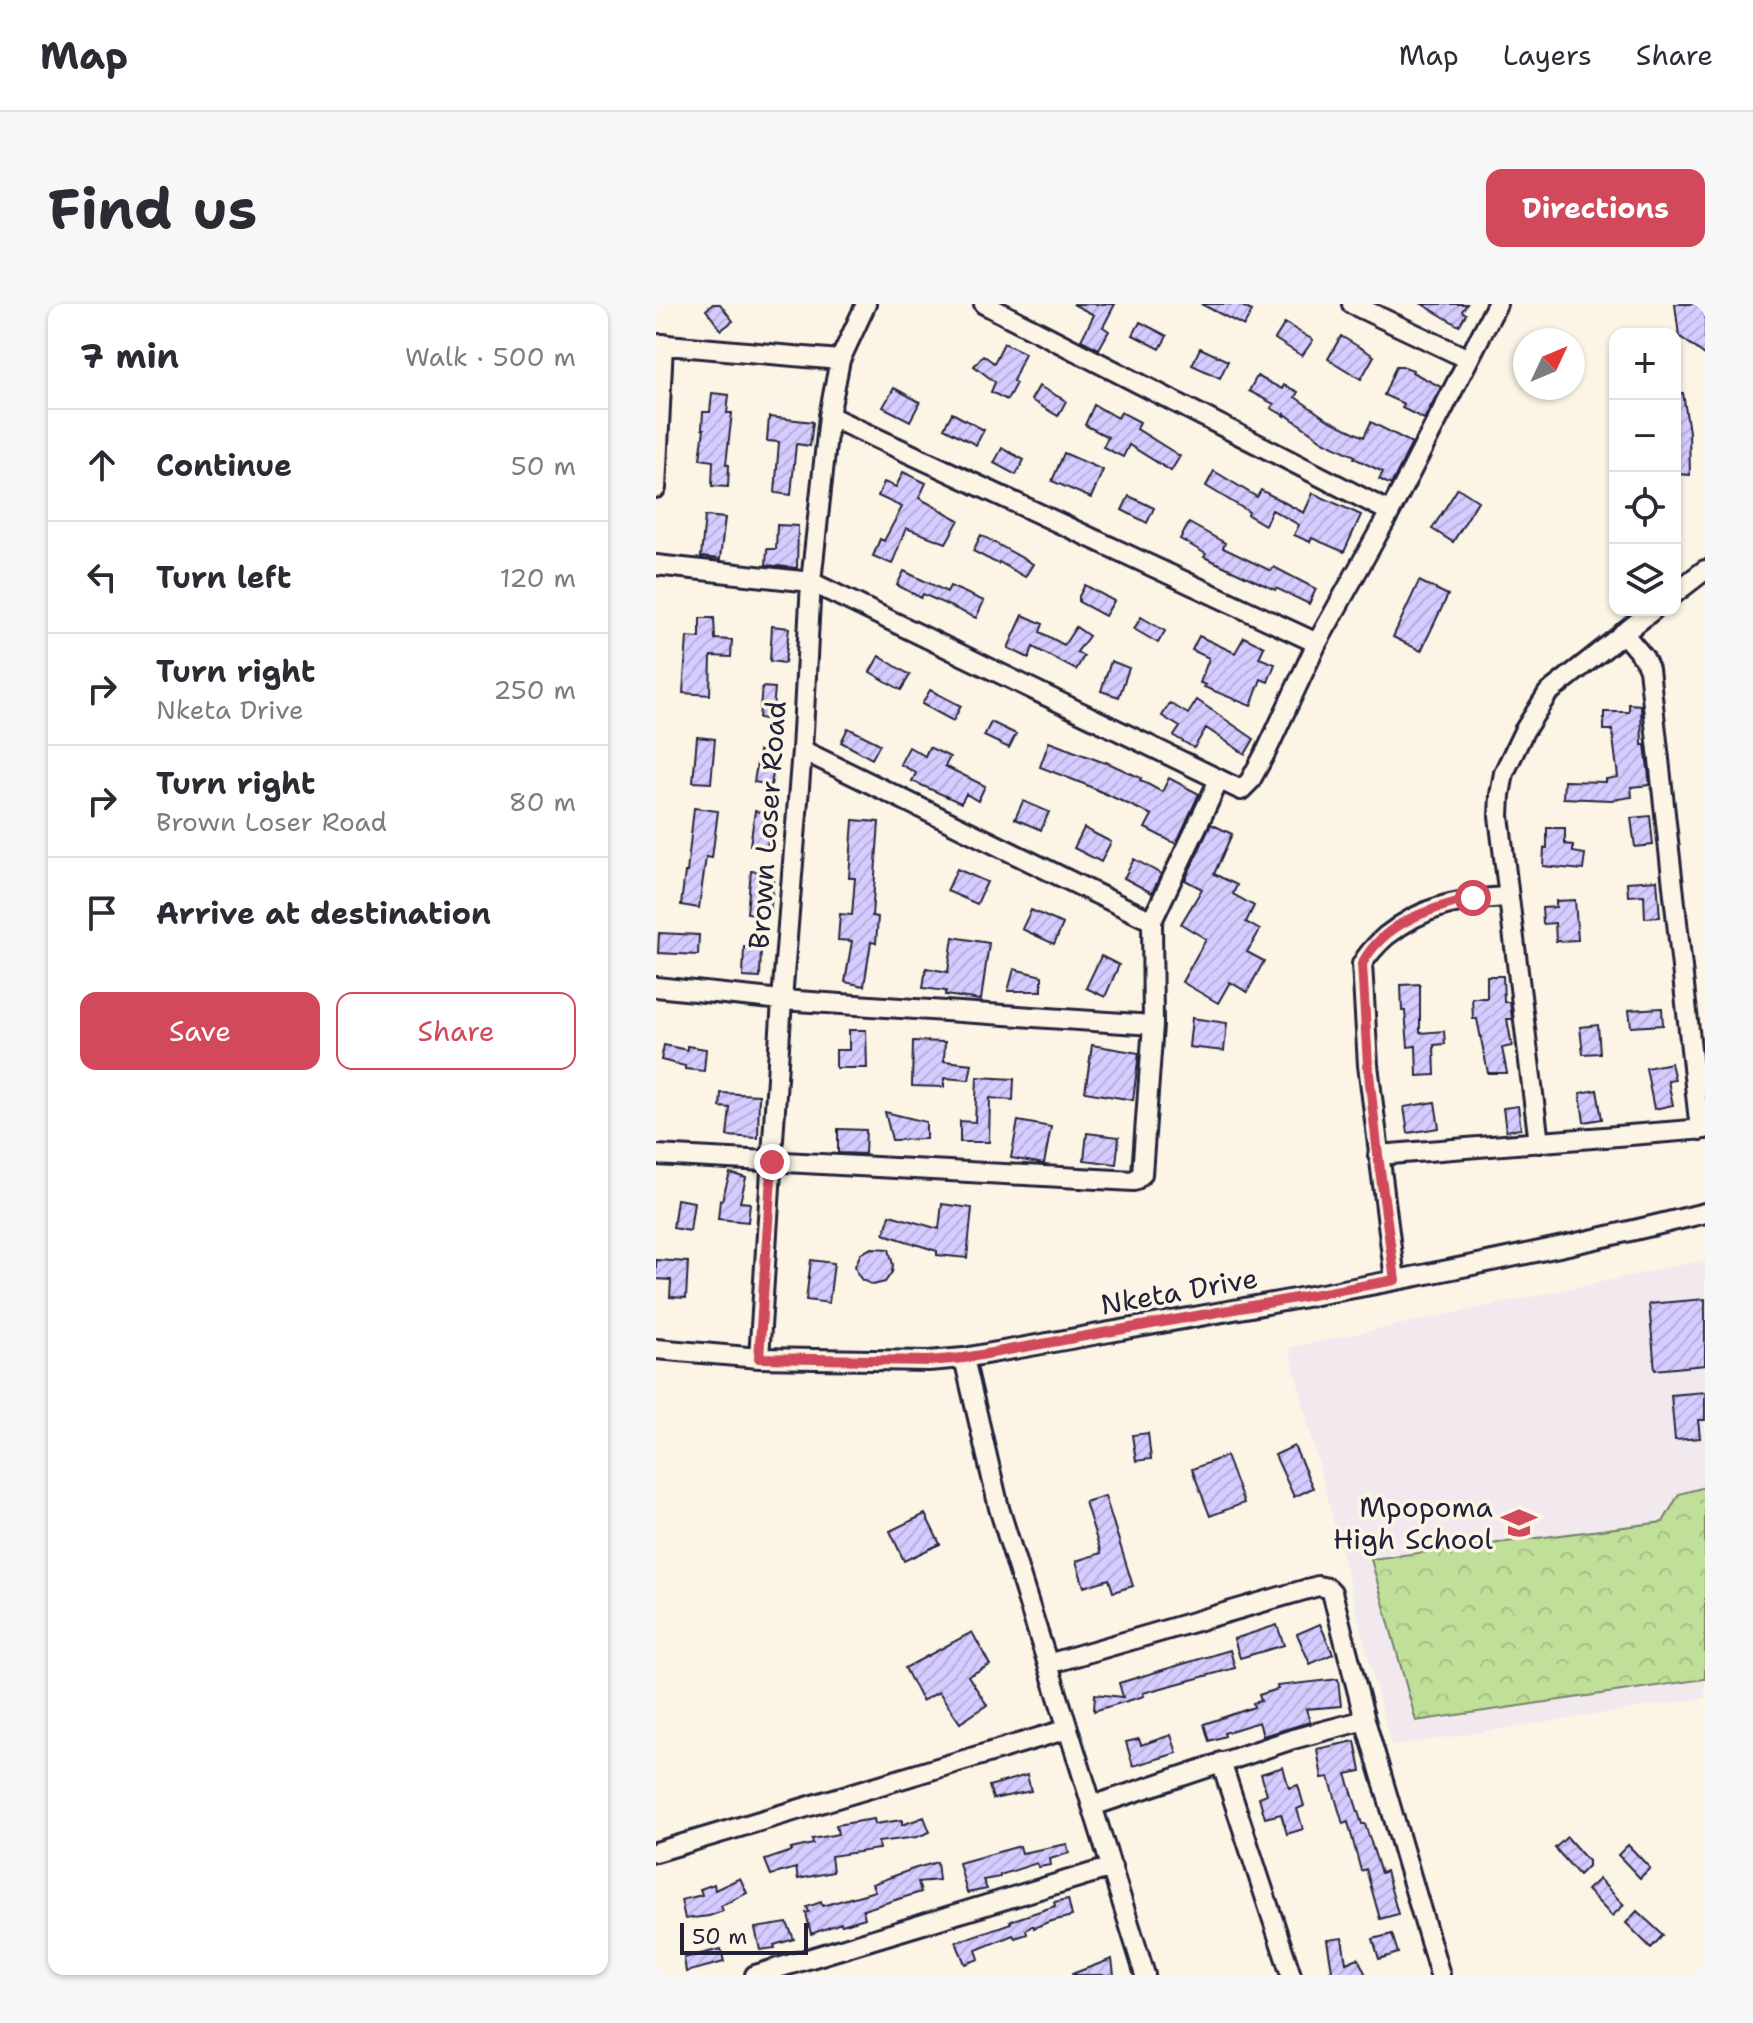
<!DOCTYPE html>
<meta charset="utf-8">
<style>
body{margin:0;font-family:"Shantell Sans",sans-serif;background:#f7f7f7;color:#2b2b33}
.controls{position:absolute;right:24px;top:24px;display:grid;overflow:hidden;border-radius:16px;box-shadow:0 2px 6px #0004}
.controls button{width:72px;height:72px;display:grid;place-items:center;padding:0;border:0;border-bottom:2px solid #e1e1e2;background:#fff;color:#2b2b33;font:40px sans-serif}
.compass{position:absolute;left:857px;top:24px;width:72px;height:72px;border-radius:50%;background:#fff;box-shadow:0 2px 6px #0004;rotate:46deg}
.scale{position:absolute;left:24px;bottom:20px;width:128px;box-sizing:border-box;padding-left:8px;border:4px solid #22223b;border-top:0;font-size:22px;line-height:28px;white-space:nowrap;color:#22223b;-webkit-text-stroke:6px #fcf5e5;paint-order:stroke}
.stop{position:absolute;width:24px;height:24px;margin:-18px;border:6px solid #d1495b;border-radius:50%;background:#fff}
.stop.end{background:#d1495b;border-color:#fff;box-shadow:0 2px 8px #0008}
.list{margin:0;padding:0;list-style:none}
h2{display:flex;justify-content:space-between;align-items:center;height:104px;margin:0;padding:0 32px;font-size:34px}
h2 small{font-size:26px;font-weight:400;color:#7c7c81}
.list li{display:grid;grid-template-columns:52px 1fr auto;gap:24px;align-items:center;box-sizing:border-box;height:112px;padding:0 32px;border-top:2px solid #e1e1e2}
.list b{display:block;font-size:30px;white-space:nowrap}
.list p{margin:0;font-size:26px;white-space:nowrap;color:#7c7c81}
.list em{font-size:26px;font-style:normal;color:#7c7c81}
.actions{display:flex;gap:16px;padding:24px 32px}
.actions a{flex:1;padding:18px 0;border:2px solid #d1495b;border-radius:16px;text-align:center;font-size:28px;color:#d1495b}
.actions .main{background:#d1495b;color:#fff}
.icon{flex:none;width:44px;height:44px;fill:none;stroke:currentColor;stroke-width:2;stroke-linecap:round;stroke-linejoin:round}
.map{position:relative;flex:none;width:1049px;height:1671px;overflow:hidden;border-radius:16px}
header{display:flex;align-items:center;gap:48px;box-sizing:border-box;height:112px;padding:0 40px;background:#fff;border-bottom:2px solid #e1e1e2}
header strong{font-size:38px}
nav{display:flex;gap:44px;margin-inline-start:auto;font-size:28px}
.intro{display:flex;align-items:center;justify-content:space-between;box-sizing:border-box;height:192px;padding:0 48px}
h1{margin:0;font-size:56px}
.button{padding:20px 36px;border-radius:16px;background:#d1495b;color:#fff;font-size:28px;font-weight:700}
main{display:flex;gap:48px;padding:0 48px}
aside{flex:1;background:#fff;border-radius:16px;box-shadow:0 2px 6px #0004}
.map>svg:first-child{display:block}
.built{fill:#f1e9ed}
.forest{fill:url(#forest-crowns);stroke:#71806a;stroke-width:2}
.building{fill:url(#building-hatch);stroke:#22223b;stroke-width:2}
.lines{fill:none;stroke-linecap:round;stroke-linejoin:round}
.minor-casing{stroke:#22223b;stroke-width:24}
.minor{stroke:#fcf5e5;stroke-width:18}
.route{stroke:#d1495b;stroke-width:10}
.labels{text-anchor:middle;stroke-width:7;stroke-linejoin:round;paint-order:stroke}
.street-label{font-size:28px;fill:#22223b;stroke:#fcf5e5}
.poi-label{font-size:28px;fill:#22223b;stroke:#fcf5e5;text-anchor:end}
</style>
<header>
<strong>Map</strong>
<nav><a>Map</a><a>Layers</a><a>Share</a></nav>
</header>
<div class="intro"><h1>Find us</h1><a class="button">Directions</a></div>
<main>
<aside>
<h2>7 min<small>Walk · 500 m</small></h2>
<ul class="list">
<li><svg class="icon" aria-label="ahead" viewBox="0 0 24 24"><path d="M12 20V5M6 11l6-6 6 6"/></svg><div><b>Continue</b></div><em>50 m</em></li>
<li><svg class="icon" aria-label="left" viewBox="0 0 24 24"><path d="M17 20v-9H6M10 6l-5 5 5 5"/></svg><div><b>Turn left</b></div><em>120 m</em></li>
<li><svg class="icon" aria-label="right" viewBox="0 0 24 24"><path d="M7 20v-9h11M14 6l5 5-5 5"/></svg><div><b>Turn right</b><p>Nketa Drive</p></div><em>250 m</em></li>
<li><svg class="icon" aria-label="right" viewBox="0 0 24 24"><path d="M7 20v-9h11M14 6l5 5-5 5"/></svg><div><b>Turn right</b><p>Brown Loser Road</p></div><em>80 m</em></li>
<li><svg class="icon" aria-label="arrive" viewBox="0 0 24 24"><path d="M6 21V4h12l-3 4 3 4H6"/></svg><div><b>Arrive at destination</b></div></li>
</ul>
<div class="actions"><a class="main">Save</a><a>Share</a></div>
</aside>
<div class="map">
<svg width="1049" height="1671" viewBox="0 0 1049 1671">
<defs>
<pattern id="forest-crowns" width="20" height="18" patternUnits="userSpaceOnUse" patternTransform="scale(2)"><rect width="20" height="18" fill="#c0df98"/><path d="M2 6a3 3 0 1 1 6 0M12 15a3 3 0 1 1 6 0" fill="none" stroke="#a5bf84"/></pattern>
<pattern id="building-hatch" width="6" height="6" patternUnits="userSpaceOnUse" patternTransform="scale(2)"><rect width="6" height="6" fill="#d6ccff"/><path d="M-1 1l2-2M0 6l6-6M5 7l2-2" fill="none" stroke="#b7afdb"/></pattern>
</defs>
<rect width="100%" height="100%" fill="#fcf5e5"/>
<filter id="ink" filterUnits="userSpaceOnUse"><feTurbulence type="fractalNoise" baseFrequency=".0125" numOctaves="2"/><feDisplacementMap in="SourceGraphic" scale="16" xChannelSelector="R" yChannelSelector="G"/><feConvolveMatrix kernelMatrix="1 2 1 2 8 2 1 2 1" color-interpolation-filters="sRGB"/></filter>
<g filter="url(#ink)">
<path class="built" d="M1049 956V1394L735 1442 633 1044Z"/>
<path class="forest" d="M1049 1183V1375L760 1417 715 1255 1007 1218 1023 1190Z"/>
<path class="building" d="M57 0H64L77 17 65 26 50 6Z
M417 0H459L447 23 453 27 443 45 425 36 438 11Z
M545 0H582L596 7 588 22Z
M766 0H811L806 7 810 10 803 22Z
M1019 0H1049V51L1023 32Z
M484 18 511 32 504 45 477 31Z
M629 19 657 36 646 52 619 35Z
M685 32 718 52 705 75 672 55Z
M348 39 369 49 357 77 360 79 351 96 335 88 339 78 318 62 327 51 338 59Z
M544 44 572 57 564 74 536 61Z
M740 62H746L757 66 756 68 785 83 768 115 746 104 748 100 728 91Z
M601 72 626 85 628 81 642 88 639 93 672 116 708 133 715 118 756 139 735 181 723 175 727 168 698 154 699 152 667 137 629 110V112L615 104 618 100 593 87Z
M383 82 410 97 402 112 375 96Z
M238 84 264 98 254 117 227 103Z
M56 89 73 91 71 109H76L70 160 73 161 72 183 56 182 57 157 44 155 48 125H46L47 108H54Z
M1019 89H1027L1033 128 1034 171 1019 170Z
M438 101 462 114 465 108 484 118 481 125 524 152 515 167 473 141 467 153 447 143 452 133 429 121Z
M296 109 328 126 320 141 288 124Z
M113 113 157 118 154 142 140 140 135 191 119 189 123 138 111 137Z
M346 144 368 156 360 171 338 159Z
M408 149 447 166 435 194 396 177Z
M558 167 601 193 605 186 648 209 657 189 705 211 688 248 656 234 654 238 638 231 643 221 616 206 609 221 592 211 593 208 550 182Z
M247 168 270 179 263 194 303 216 290 239 250 224 236 260 217 252 224 235 228 237 246 203 222 192 228 178 240 183Z
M802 184 822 197 797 238 776 225Z
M473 192 498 204 491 219 466 206Z
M49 212 69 214 64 255 45 253Z
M533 219 569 239 567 244 615 267 618 263 660 285 653 300 620 284 619 286 548 253 550 250 524 235Z
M121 221 142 222 141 264 110 261 111 245H120Z
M325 231 377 260 369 273 343 258 342 260 317 247Z
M248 267 291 288 294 282 328 297 320 314 267 290 265 294 241 281Z
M763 277 792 291 765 347 737 333Z
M429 281 458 297 449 312 423 298V292Z
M367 311 387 320 384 328 408 341 420 323 433 332 421 348 428 352 420 366 377 343 373 354 352 344Z
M485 313 509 327 502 339 478 325Z
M44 314H58L59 335 76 336 75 353 55 352 54 391 27 389 31 333 44 334Z
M116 322 133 324 129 359 114 357Z
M543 332 579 349 588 333 608 343 603 354 619 360 612 378 605 375 595 402 548 383 550 381 544 379 553 354 536 346Z
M223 352 254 371 245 386 214 368Z
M455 357 473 364 463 393 445 387Z
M106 383 119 384 116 416 103 414Z
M274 386 305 402 297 417 266 400Z
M541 396 598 435 589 450 550 424 538 444 518 432 524 423 506 412 514 399 532 410Z
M973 400 985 401 986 441H989L994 481 975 483 976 493 955 496 907 494 908 477 950 478V475L962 473 956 426H948V408H973Z
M335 418 360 430 353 444 328 432Z
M192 424 224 440 216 455 185 438Z
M41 433 59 435 55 479 37 478Z
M393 438 449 459 450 458 485 474 484 476 506 488 513 474 543 490 520 540 489 524 496 511 428 480 384 463Z
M253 443 269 452 273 443 294 453 289 462 329 482 322 497 310 490 305 499 256 477 260 469 244 460Z
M103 447 121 449 115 481 98 478Z
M367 497 393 508 385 526 359 515Z
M38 504 62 507 56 554 50 553 43 604 25 601 29 568H31Z
M99 507 116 510 111 543 94 541Z
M994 512 997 541 979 543 975 514Z
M197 516 223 518 216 612 222 613 220 639 215 638 208 682 189 678 196 637 182 636 184 610 196 611 199 574H193Z
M555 520 576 530 558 570 581 581 577 590 598 602 590 618 604 626 591 648 608 657 591 688 574 678 562 699 526 678 550 635 525 620 546 585 529 576Z
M428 524 455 538 445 558 418 544Z
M891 524H909V540L917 541V548L929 550 927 566 887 562 888 544H891Z
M478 555 505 570 496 589 468 574Z
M301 565 331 578 321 600 291 587Z
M95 567 118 569 114 612 91 609Z
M1001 576 1004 613 989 614 988 591 972 592 971 578Z
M919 596 922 636 900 637 899 619 887 620 886 604 900 603V597Z
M375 606 407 620 398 640 366 625Z
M3 629 43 631 42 651 2 649Z
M297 633 333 639 325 696 289 691 290 687 267 684 270 664 292 668Z
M88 642 105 643 104 674 87 673Z
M445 652 463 661 449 693 430 684Z
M358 665 386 672V687H352Z
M831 672H847L848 698H854L856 715H851L856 742 846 744 851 769H832L821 715H817L816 694H831Z
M764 680V729L788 727 789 740 778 741 779 771 761 772 760 742 752 743 749 707H746L745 681Z
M1006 704 1007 721 975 723 973 706Z
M536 714 571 719 568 747 533 743Z
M942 721 944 749 927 750 924 723Z
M193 726H210L211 764H180V746H193Z
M257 737 289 738 288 757 316 760 313 776 288 774V783L256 782Z
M8 741 31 746V742L50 745 48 767 29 765V762L5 756Z
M436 741 483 749 477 796 429 788Z
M1015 759 1019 776 1012 777 1017 801 998 805 990 764Z
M321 773 358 775 357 796 334 794 333 838H304V817L319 818Z
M941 786 946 815 928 818 924 789Z
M65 789 103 791 102 834 71 832 74 804 64 803Z
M779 798 783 824 752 829 748 803Z
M862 802 865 825 850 827 847 804Z
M229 808 270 818V835L236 836Z
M362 817 395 823 388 860 355 854Z
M182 825 210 826 209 850 182 849Z
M431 829 463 833 460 860 428 856Z
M74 869 90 874 84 898 94 899 92 918 62 915 64 896H66Z
M21 895 38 898 34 927 17 924Z
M286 900 316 904 311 954 281 951V947L228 930 234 911 283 925Z
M216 944 233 945 237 961 236 968 229 978 217 981 206 976 202 971 199 962 205 949Z
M0 956 32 958 30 994 14 993 15 976 0 975Z
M155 956 178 959 173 999 150 996Z
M1049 995V1061L999 1066 993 1000Z
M1049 1088V1116H1042L1044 1134 1019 1136 1015 1091Z
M492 1129 495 1155 480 1157 476 1131Z
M638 1142 657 1184 638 1193 619 1151Z
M570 1152 588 1199 554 1212 536 1165Z
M449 1192 477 1282 457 1288 453 1275 428 1283 420 1257 445 1249 429 1198Z
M269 1210 284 1240 248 1257 234 1227Z
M664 1320 677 1350 654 1360 641 1330Z
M621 1321 628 1341 584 1354 578 1335Z
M316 1328 334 1361 312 1372 331 1401 304 1419 283 1388 266 1397 249 1364Z
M574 1346 579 1364 487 1389 488 1392 438 1407 439 1390 467 1393 463 1379Z
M682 1375 685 1402 650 1405 654 1418 607 1432 603 1418 568 1429 569 1432 553 1437 548 1420 598 1403 597 1399 605 1397 603 1391 622 1385 621 1382Z
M515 1431 521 1449 477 1462 470 1438 483 1435 485 1441Z
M699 1437 705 1467 690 1470 706 1520H709L725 1569 730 1567 742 1610 724 1615 710 1565 705 1567 692 1518 687 1520 673 1473 666 1474 661 1445Z
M627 1463 633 1484 642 1481 648 1502 641 1505 647 1525 631 1530 625 1510 609 1514 603 1493 611 1490 605 1470Z
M371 1471 375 1487 337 1495 333 1482Z
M268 1513 274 1528 261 1533 222 1538 223 1545 175 1552 177 1568 142 1575 140 1564 115 1571 109 1556 136 1547 135 1545 157 1540 156 1535 182 1530 180 1521 218 1515 219 1520 246 1516V1521Z
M911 1533 932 1557V1562L923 1571 899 1544Z
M411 1540 413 1549 394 1555 395 1561 382 1563 381 1559 344 1571V1573L327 1576 331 1585 311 1589 303 1559 364 1542 366 1549Z
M972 1541 994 1564 984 1574 962 1551Z
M281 1558 283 1576 262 1578 265 1588 207 1606 209 1614 186 1621 185 1619 155 1630 150 1609 153 1608 151 1603 165 1598 166 1602 219 1587 216 1580 257 1565Z
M84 1574 91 1589 65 1602 67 1607 53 1612 29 1615 25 1596 46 1591 44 1585 58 1580 59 1586Z
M943 1575 968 1601 956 1612 931 1586Z
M412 1595 416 1612 392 1618 378 1624V1622H376L370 1626 371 1630 359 1634 357 1631 320 1646 323 1655 309 1660 300 1638 355 1619 354 1617 399 1602 398 1598Z
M981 1607 1007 1631 995 1644 970 1619Z
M131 1619 138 1635 118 1641 119 1644 104 1646 99 1624Z
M736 1630 742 1649 723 1655 717 1635Z
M686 1634 690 1659 702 1654 710 1671H665L676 1666 671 1636Z
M65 1645 68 1658 30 1668 28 1654Z
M456 1655 458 1671H417L416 1670Z"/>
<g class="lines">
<g class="minor-casing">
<path id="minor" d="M328 0 734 208
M696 0 812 55
M0 40 184 56
M173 112 661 339
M0 184 7 40
M0 261 155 278 585 486 594 477 611 446 661 339 734 208 841 0
M1019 289 1049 266
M967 329 988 354 993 365 1044 826
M146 446 496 617
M0 683 126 696 497 721
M883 839 843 512 844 491 848 469 868 427 892 389 997 306
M0 851 478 877 486 870 497 721 496 617 563 476
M722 851 1049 825
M739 976 712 761 706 660C713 648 720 641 730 632 769 601 804 595 853 593
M0 1045 103 1054 272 1057 308 1054C555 1009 805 970 1049 909
M103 1054 126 696 146 446 155 278 173 112 184 56 210 0
M308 1054 343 1204 489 1671
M392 1360 662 1282 672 1284 676 1288 709 1416 784 1671
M565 1458 635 1671
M436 1502 637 1435 709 1416
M0 1548 412 1425
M99 1671 456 1563"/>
</g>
<use href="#minor" class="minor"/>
</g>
</g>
<g class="lines" filter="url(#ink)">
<path class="route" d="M116 858 103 1054 272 1057 308 1054 739 976 722 851 712 761 706 660C728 618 775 604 817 594"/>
</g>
<defs>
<g id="school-bare" transform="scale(2.76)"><path d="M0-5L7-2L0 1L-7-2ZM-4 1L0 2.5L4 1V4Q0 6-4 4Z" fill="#d1495b" stroke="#fcf5e5" stroke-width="2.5" paint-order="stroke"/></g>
</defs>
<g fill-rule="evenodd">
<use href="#school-bare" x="863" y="1219"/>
</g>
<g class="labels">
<g class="street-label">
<text transform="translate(111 521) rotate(-86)" y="10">Brown Loser Road</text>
<text transform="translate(523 987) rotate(-10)" y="10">Nketa Drive</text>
</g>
<g class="poi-label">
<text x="837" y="1213">Mpopoma<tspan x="837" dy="32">High School</tspan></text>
</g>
</g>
</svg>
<div class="controls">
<button>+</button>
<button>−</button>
<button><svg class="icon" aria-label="locate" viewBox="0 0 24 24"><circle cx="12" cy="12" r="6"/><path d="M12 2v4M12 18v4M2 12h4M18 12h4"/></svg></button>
<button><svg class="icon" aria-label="layers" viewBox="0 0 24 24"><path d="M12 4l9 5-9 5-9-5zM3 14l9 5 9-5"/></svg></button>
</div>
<svg class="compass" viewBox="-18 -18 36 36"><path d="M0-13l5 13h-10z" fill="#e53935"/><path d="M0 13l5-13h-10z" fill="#7c7c81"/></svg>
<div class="scale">50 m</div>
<div class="stop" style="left:817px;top:594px"></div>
<div class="stop end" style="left:116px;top:858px"></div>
</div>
</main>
